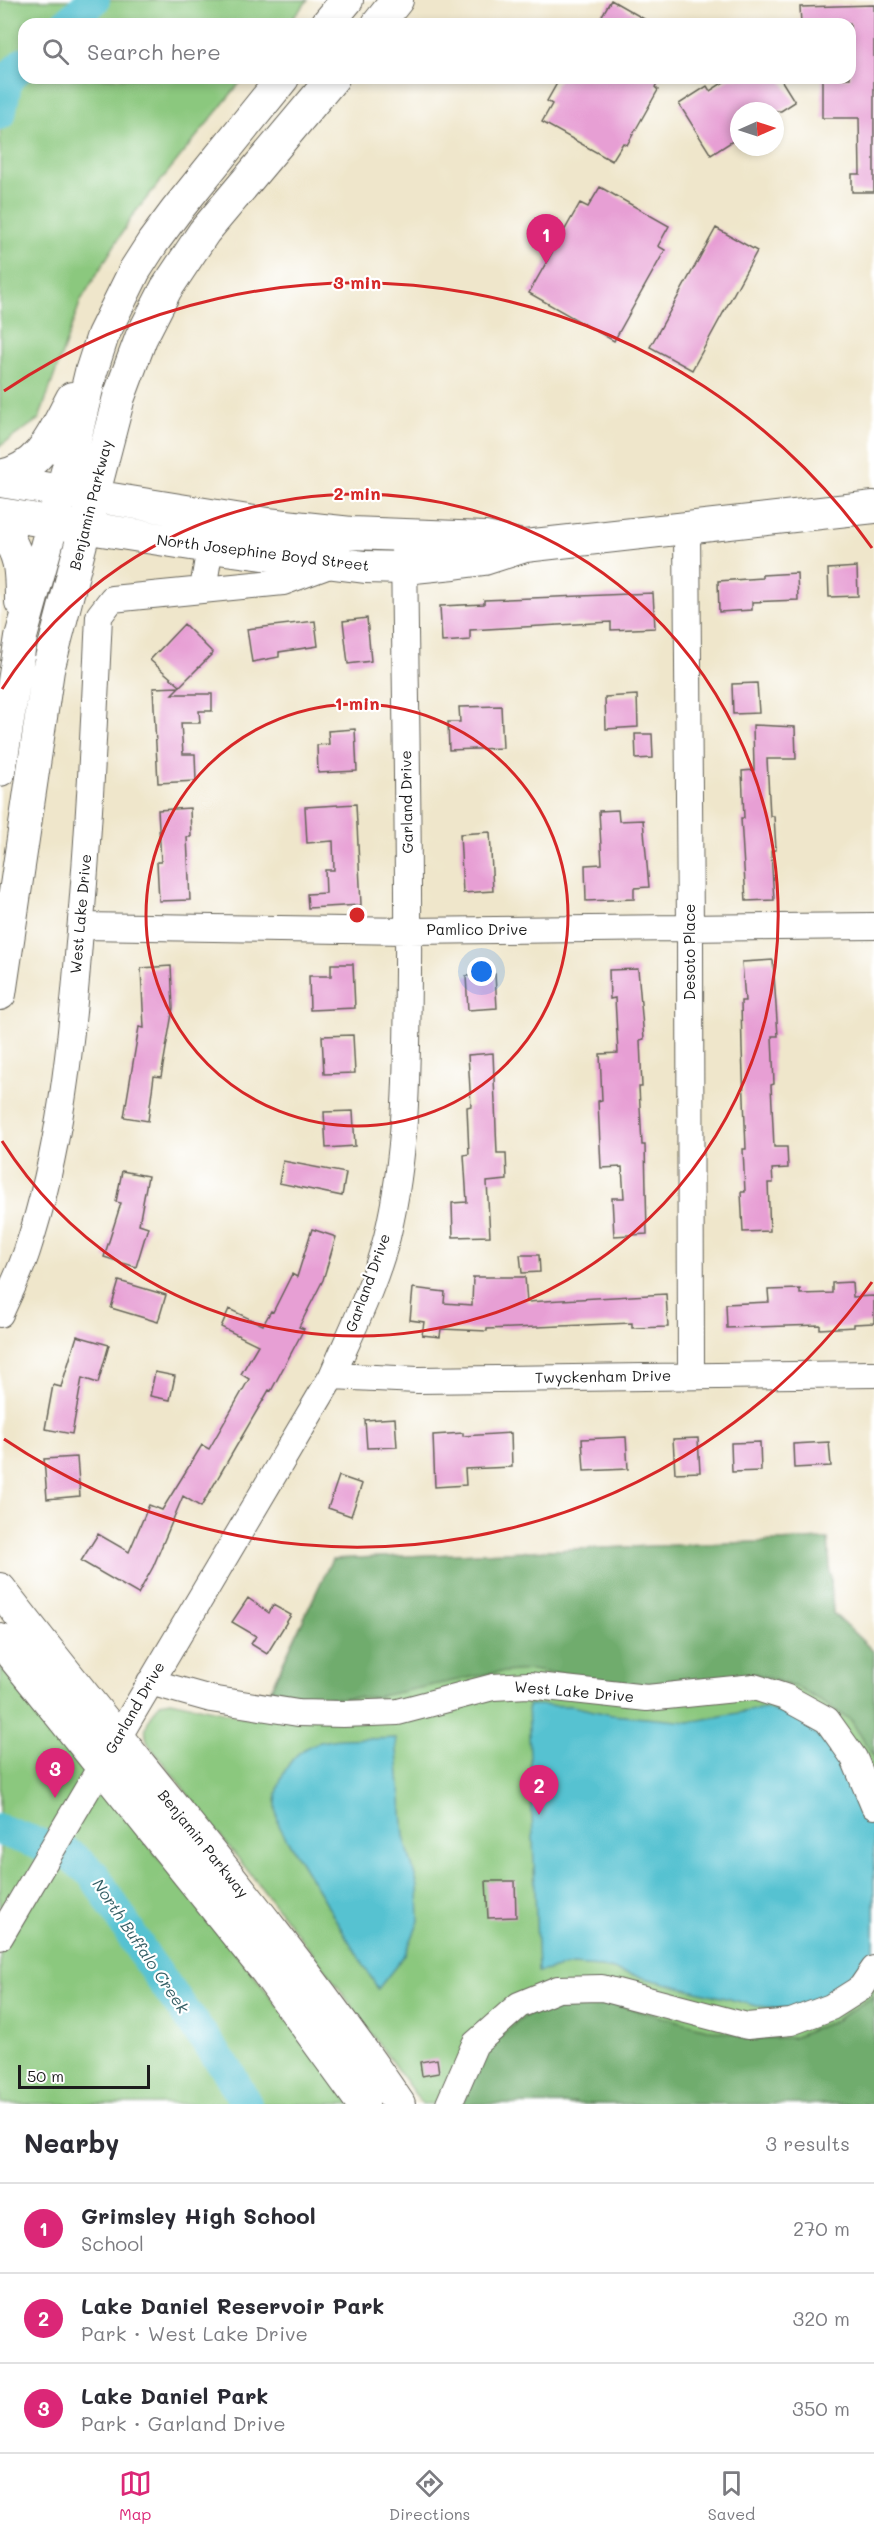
<!DOCTYPE html>
<meta charset="utf-8">
<style>
body{margin:0;font-family:Mali,sans-serif;background:#f2f2f3;color:#2b2b33}
.compass{position:absolute;left:730px;top:102px;width:54px;height:54px;border-radius:50%;background:#fff;box-shadow:0 3px 9px #0003;rotate:87deg}
.scale{position:absolute;left:18px;bottom:15px;width:132px;box-sizing:border-box;padding-left:6px;border:3px solid #1c1c1c;border-top:0;font-size:16px;line-height:21px;white-space:nowrap;color:#1c1c1c;-webkit-text-stroke:4px #fff;paint-order:stroke}
.you{position:absolute;left:482px;top:972px;width:21px;height:21px;margin:-15px;border:4px solid #fff;border-radius:50%;background:#1a73e8;box-shadow:0 0 0 9px #1a73e833}
.badge{display:grid;place-items:center;width:39px;height:39px;border-radius:50%;background:#db2777;color:#fff;font-size:20px;font-weight:700}
.pin{position:absolute;translate:-50% -50px;filter:drop-shadow(0 2px 3px #0008)}
.pin::after{content:'';position:absolute;top:32px;width:21px;height:18px;background:inherit;clip-path:polygon(0 0,100% 0,50% 100%)}
.list{margin:0;padding:0;list-style:none}
h2{display:flex;justify-content:space-between;align-items:center;height:78px;margin:0;padding:0 24px;font-size:26px}
h2 small{font-size:20px;font-weight:400;color:#7c7c81}
.list li{display:grid;grid-template-columns:39px 1fr auto;gap:18px;align-items:center;box-sizing:border-box;height:90px;padding:0 24px;border-top:2px solid #e1e1e2}
.list b{display:block;font-size:22px;white-space:nowrap}
.list p{margin:0;font-size:20px;white-space:nowrap;color:#7c7c81}
.list em{font-size:20px;font-style:normal;color:#7c7c81}
.icon{flex:none;width:33px;height:33px;fill:none;stroke:currentColor;stroke-width:2;stroke-linecap:round;stroke-linejoin:round}
.map{position:relative;flex:none;width:874px;height:2104px;overflow:hidden}
.search{position:absolute;background:#fff;box-shadow:0 3px 9px #0003;left:18px;right:18px;top:18px;height:66px;display:flex;align-items:center;gap:15px;box-sizing:border-box;padding:0 21px;border-radius:18px;color:#7c7c81;font-size:22px}
.sheet{height:348px;background:#fff}
nav{display:flex;justify-content:space-around;align-items:center;box-sizing:border-box;height:84px;border-top:2px solid #e1e1e2;background:#fff;font-size:16px;color:#7c7c81}
nav a{display:grid;justify-items:center;gap:3px}
nav .on{color:#db2777}
.map>svg:first-child{display:block}
.green{fill:#8bc87e;stroke:#54724d;stroke-width:1.5}
.forest{fill:#70ac6d;stroke:#466444;stroke-width:1.5}
.water{fill:#56c2d1;stroke:#396f76;stroke-width:1.5}
.lines{fill:none;stroke-linecap:round;stroke-linejoin:round}
.river{stroke:#56c2d1;stroke-width:32}
.building{fill:#e79fd4}
.minor-casing{stroke:#666359;stroke-width:28}
.major-casing{stroke:#666359;stroke-width:34}
.minor{stroke:#fff;stroke-width:26}
.major{stroke:#fff;stroke-width:32}
.ring{fill:none;stroke:#d62828;stroke-width:3}
.labels{text-anchor:middle;stroke-width:4.5;stroke-linejoin:round;paint-order:stroke}
.street-label{font-size:15px;fill:#1c1c1c;stroke:#fff}
.water-label{font-size:16px;font-style:italic;fill:#335e64;stroke:#fff}
.centre{fill:#d62828;stroke:#fff;stroke-width:3}
.ring-label{font-size:18px;text-anchor:middle;font-weight:bold;fill:#d62828;stroke:#fff;stroke-width:4.5;stroke-linejoin:round;paint-order:stroke}
</style>
<div class="map">
<svg width="874" height="2104" viewBox="0 0 874 2104">
<rect width="100%" height="100%" fill="#fff"/>
<filter id="ink" filterUnits="userSpaceOnUse"><feTurbulence type="fractalNoise" baseFrequency=".0167" numOctaves="2"/><feDisplacementMap in="SourceGraphic" scale="12" xChannelSelector="R" yChannelSelector="G"/><feConvolveMatrix kernelMatrix="1 2 1 2 8 2 1 2 1" color-interpolation-filters="sRGB"/></filter>
<filter id="wash" filterUnits="userSpaceOnUse"><feTurbulence type="fractalNoise" baseFrequency=".008" numOctaves="4" result="noise"/><feDisplacementMap in="SourceGraphic" scale="24" xChannelSelector="R" yChannelSelector="G"/><feGaussianBlur stdDeviation="1.35" result="paint"/><feColorMatrix in="noise" values="0 0 0 0 0 0 0 0 0 0 0 0 0 0 0 0 0 1.4 0 .05"/><feComposite in="paint" operator="in"/></filter>
<g filter="url(#wash)">
<rect width="100%" height="100%" fill="#efe6cb"/>
<path class="green" d="M0 0H308L288 24H24V78H244L133 215 81 300 39 419 0 446Z
M828 1539 833 1613 874 1652V2104H422L325 1969 149 1745C140 1727 150 1718 160 1703L170 1701 256 1719 332 1559Z
M0 1666 218 1929 355 2104H0Z"/>
<path class="forest" d="M828 1539 833 1613 874 1652V1757L851 1720 801 1689 757 1674 648 1687 530 1670 491 1673 376 1697 317 1698 271 1689 332 1559Z
M874 1996V2104H576L575 2102 570 2104H462L483 2054 520 2019 561 1999 609 2003 715 2031 755 2038H793L836 2020Z"/>
<path class="water" d="M528 1705 572 1706 612 1715 689 1722 765 1708 801 1720 843 1760 874 1832V1948L860 1969 839 1989 816 2002 789 2009 757 2006 601 1967 572 1965 538 1972Z
M396 1738 404 1836 418 1887 419 1921 406 1953 378 1989 288 1841C285 1836 281 1830 279 1825 269 1795 285 1753 317 1743 342 1736 371 1740 396 1738Z"/>
<g class="lines">
<path class="river" d="M66 24 94 0
M0 114 7 79 24 63
M0 1830 70 1855 94 1875 148 1961 228 2071 246 2104"/>
</g>
<g id="blocks">
<path class="building" d="M611 0 653 24H597Z
M874 5V192H852V174H860L859 118H822V78H850V24H801L800 7Z
M560 78H660L655 87 658 90 627 145 623 143 612 161 542 122 552 104 547 101Z
M730 78H780L795 102 781 111H739V137L711 155 679 104 707 86 710 91Z
M600 187 669 226 658 246 665 250 614 341 529 293 580 203 588 207Z
M716 228 757 251 692 370 650 347Z
M857 567 858 596 829 597 828 569Z
M797 573 798 600 752 602V610L719 612 718 581 762 578V575Z
M653 593 655 628 611 630V622L470 630V640L442 642 440 606 484 604V600Z
M367 618 371 661 348 664 343 621Z
M315 621 318 646 279 652V657L252 662 247 629Z
M184 624 213 653 180 686 150 660Z
M757 683 759 713 733 714 732 684Z
M179 687 172 694H212V711H199L200 723H181L183 754H195L196 781 158 783 153 688Z
M637 695 638 727 606 729 605 697Z
M501 706 503 748 449 750 448 722H460L459 707Z
M753 725 795 727 796 759H767L770 816H774L776 850 771 851 774 900 746 901 741 818H744L742 771 754 770Z
M355 729 357 771 318 773 317 745 329 744 328 731Z
M635 734H652L653 758 636 759Z
M356 804 361 905 308 908 307 894 326 893 325 870H334L333 841 307 843 305 807Z
M190 808 191 837H187L190 900 159 901 157 862H161L158 810Z
M618 810 619 821 643 820 649 887 634 888V899L586 901 585 865 602 864 599 811Z
M490 832 493 891 463 893 460 834Z
M773 960 778 1036H772L774 1084 771 1085 774 1147H787L788 1168 772 1169 773 1183H768L770 1231 743 1232 741 1192H745L743 1149H746L742 1049 741 1001H745L742 962Z
M331 964H353L355 1008 310 1010 309 976H331Z
M171 966 173 1008 161 1077 154 1076 148 1121 124 1117 139 1027 144 1028 141 968Z
M638 969 644 1039 640 1040 642 1087H639L642 1145H645L647 1234 614 1236 612 1198H624L622 1167 601 1168 598 1101 602 1100 600 1054 618 1053 615 998 610 999 609 970Z
M495 974 497 1008 468 1010 466 976Z
M353 1035 355 1073 324 1074 322 1036Z
M493 1053 497 1153H506L507 1180 487 1182 490 1236 453 1237 452 1203 467 1202 464 1155 469 1154 467 1107 471 1106 468 1055Z
M353 1111 355 1146 326 1148 324 1112Z
M283 1161 346 1173 342 1196 279 1183Z
M122 1171 148 1176 139 1224 148 1227 136 1267 104 1257 121 1203 116 1202Z
M312 1229 336 1237 323 1280 299 1327 304 1329 271 1391 269 1390 201 1507 183 1496 153 1567 138 1594 81 1561 98 1534 129 1552 149 1505 162 1510 202 1445 209 1449 249 1379 241 1374 258 1345 221 1327 229 1309 263 1325 271 1311 273 1312 292 1274 297 1277Z
M520 1255H539L540 1272 522 1273Z
M473 1277H525L527 1302 666 1294 668 1327 632 1328V1323L487 1329V1331L441 1329 440 1337 422 1335 424 1322 410 1320 413 1288 445 1292 444 1303 472 1305Z
M119 1281 166 1295 158 1322 111 1308Z
M852 1282 853 1297 874 1296V1323L854 1324V1327L820 1329V1325L727 1328 726 1304 769 1302 768 1290 800 1289V1294L832 1293V1283Z
M77 1336 109 1345 98 1383 82 1378 72 1434 45 1429 53 1385 61 1387Z
M155 1372 175 1376 170 1400 150 1396Z
M395 1418 397 1447 367 1448 365 1420Z
M463 1433V1436L511 1433 512 1467 465 1469 466 1485 435 1487 433 1435Z
M626 1437 628 1469 584 1471 582 1439Z
M698 1438 700 1472 675 1473 673 1439Z
M760 1442 761 1471 732 1472 731 1443Z
M829 1442 831 1466 794 1468 793 1444Z
M77 1457 80 1496 47 1499 44 1459Z
M339 1476 362 1484 351 1516 328 1508Z
M248 1598 269 1613 273 1605 291 1615 267 1654 251 1644 256 1636 232 1622Z
M486 1881H515L516 1917 488 1918Z
M437 2059 439 2073 422 2076 420 2062Z"/>
</g>
</g>
<g filter="url(#ink)">
<use href="#blocks" fill-opacity="0" stroke="#666359" stroke-width="1.5"/>
<g class="lines">
<g class="minor-casing">
<path id="minor" d="M687 528 690 929 691 1376
M203 589 210 547
M81 926 408 931 874 926
M0 1314C9 1293 20 1273 27 1251 60 1151 71 1048 79 943 89 834 94 725 99 616L112 599 283 582 332 564
M332 1376 418 1380 874 1374
M150 1682 211 1699 298 1713 343 1714 398 1712 493 1687 528 1685 647 1698 754 1687 785 1697 827 1720 854 1758 874 1806
M0 1937 332 1376C351 1332 375 1284 387 1237 408 1150 407 1060 408 971 409 826 405 681 404 536
M449 2104 475 2044 519 2005 558 1989 602 1988 747 2026 791 2022 831 2007 861 1988 874 1969"/>
</g>
<g class="major-casing">
<path id="major" d="M327 24 347 0
M378 24 397 0
M0 476C41 469 55 430 72 398
M0 481 267 524 351 533 485 538 518 545
M0 514 210 547 365 567 404 568 454 563 484 559 525 546 874 507
M0 527C21 553 21 570 21 602
M0 770 21 637 69 464 91 372 103 335 135 270 153 242 176 211 283 78
M0 994 48 670 119 397 141 338 166 289 204 232 333 78
M0 1589C132 1761 277 1924 399 2104
M0 1640 267 1972 363 2104"/>
</g>
<use href="#minor" class="minor"/>
<use href="#major" class="major"/>
</g>
</g>
<g class="ring">
<circle cx="357" cy="915" r="211"/>
<path d="M2 689A421 421 0 1 1 2 1141"/>
<path d="M872 1282A632 632 0 0 1 4 1439M4 391A632 632 0 0 1 872 548"/>
</g>
<g class="labels">
<g class="street-label">
<text transform="translate(91 505) rotate(-76)" y="5">Benjamin Parkway</text>
<text transform="translate(263 553) rotate(7)" y="5">North Josephine Boyd Street</text>
<text transform="translate(407 802) rotate(-91)" y="5">Garland Drive</text>
<text transform="translate(81 914) rotate(-85)" y="5">West Lake Drive</text>
<text x="477" y="935">Pamlico Drive</text>
<text transform="translate(690 952) rotate(-90)" y="5">Desoto Place</text>
<text transform="translate(368 1283) rotate(-70)" y="5">Garland Drive</text>
<text transform="translate(603 1377) rotate(-1)" y="5">Twyckenham Drive</text>
<text transform="translate(574 1692) rotate(5)" y="5">West Lake Drive</text>
<text transform="translate(135 1708) rotate(-60)" y="5">Garland Drive</text>
<text transform="translate(203 1844) rotate(51)" y="5">Benjamin Parkway</text>
</g>
<g class="water-label">
<text transform="translate(141 1946) rotate(56)" y="6">North Buffalo Creek</text>
</g>
</g>
<circle cx="357" cy="915" r="9" class="centre"/>
<g class="ring-label">
<text x="357" y="289">3 min</text>
<text x="357" y="500">2 min</text>
<text x="357" y="710">1 min</text>
</g>
</svg>
<svg class="compass" viewBox="-18 -18 36 36"><path d="M0-13l5 13h-10z" fill="#e53935"/><path d="M0 13l5-13h-10z" fill="#7c7c81"/></svg>
<div class="scale">50 m</div>
<div class="you"></div>
<div class="pin badge" style="left:546px;top:264px">1</div>
<div class="pin badge" style="left:539px;top:1815px">2</div>
<div class="pin badge" style="left:55px;top:1798px">3</div>
<div class="search"><svg class="icon" aria-label="search" viewBox="0 0 24 24"><circle cx="10" cy="10" r="6"/><path d="M15 15l6 6"/></svg>Search here</div>
</div>
<section class="sheet">
<h2>Nearby<small>3 results</small></h2>
<ul class="list">
<li><span class="badge">1</span><div><b>Grimsley High School</b><p>School</p></div><em>270 m</em></li>
<li><span class="badge">2</span><div><b>Lake Daniel Reservoir Park</b><p>Park · West Lake Drive</p></div><em>320 m</em></li>
<li><span class="badge">3</span><div><b>Lake Daniel Park</b><p>Park · Garland Drive</p></div><em>350 m</em></li>
</ul>
</section>
<nav>
<a class="on"><svg class="icon" aria-label="map" viewBox="0 0 24 24"><path d="M3 6l6-2 6 2 6-2v14l-6 2-6-2-6 2zM9 4v14M15 6v14"/></svg>Map</a>
<a><svg class="icon" aria-label="directions" viewBox="0 0 24 24"><path d="M12 3l9 9-9 9-9-9zM9 14v-3h6M13 9l2 2-2 2"/></svg>Directions</a>
<a><svg class="icon" aria-label="saved" viewBox="0 0 24 24"><path d="M7 4h10v16l-5-4-5 4z"/></svg>Saved</a>
</nav>
